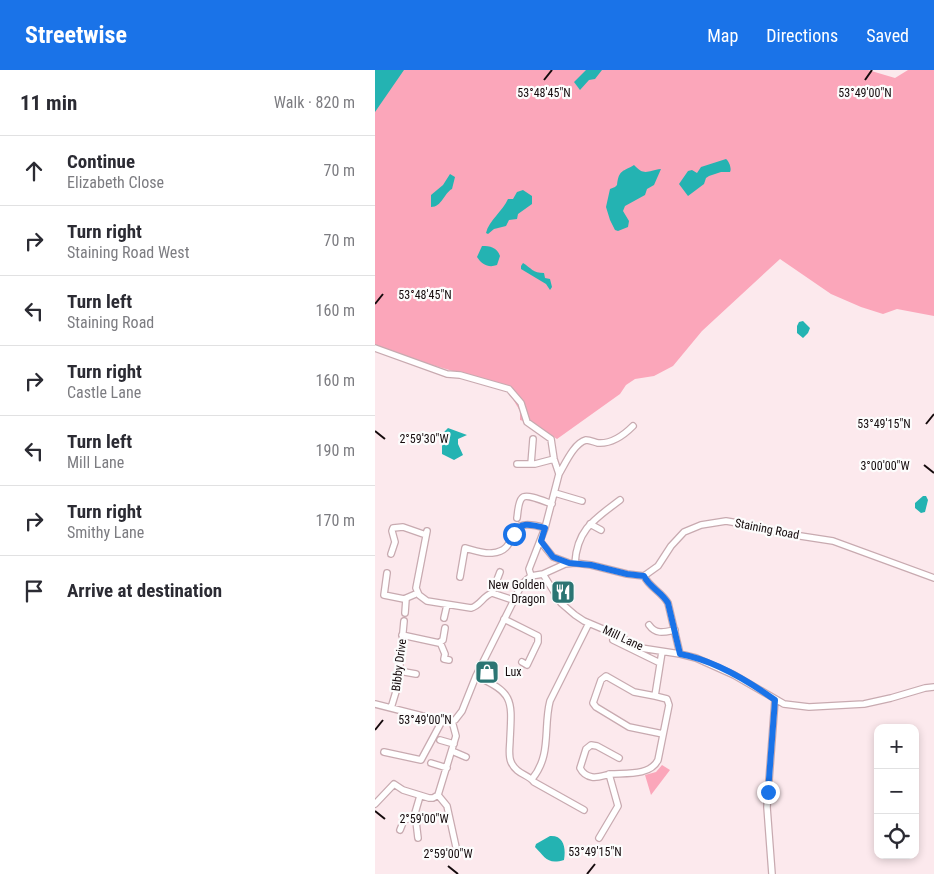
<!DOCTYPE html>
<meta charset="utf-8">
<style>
body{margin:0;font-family:"Roboto Condensed",sans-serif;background:#f7f7f7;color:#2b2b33}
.controls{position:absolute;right:15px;bottom:15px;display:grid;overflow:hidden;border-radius:10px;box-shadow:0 2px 8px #0003}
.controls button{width:45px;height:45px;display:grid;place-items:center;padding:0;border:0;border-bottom:1px solid #e1e1e2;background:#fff;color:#2b2b33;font:25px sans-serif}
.stop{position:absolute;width:15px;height:15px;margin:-11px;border:4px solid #1a73e8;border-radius:50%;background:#fff}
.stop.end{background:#1a73e8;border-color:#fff;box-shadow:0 1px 5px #0008}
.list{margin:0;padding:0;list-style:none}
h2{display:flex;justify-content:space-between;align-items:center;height:65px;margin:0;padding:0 20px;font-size:21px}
h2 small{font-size:16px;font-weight:400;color:#7c7c81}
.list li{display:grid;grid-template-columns:32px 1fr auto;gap:15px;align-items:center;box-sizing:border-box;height:70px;padding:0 20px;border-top:1px solid #e1e1e2}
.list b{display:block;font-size:19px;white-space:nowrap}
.list p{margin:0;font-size:16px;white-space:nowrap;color:#7c7c81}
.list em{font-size:16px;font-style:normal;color:#7c7c81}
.icon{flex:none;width:28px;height:28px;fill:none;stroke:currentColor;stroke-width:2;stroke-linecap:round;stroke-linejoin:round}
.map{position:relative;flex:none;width:559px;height:804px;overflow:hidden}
header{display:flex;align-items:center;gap:30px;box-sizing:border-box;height:70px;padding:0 25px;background:#1a73e8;color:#fff}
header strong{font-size:24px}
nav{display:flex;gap:28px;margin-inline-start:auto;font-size:18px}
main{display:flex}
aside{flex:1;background:#fff}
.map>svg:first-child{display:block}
.green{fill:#fba6ba}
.water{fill:#24b3b2}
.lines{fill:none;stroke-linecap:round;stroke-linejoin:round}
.minor-casing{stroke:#c8aab0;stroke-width:8}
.minor{stroke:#fff;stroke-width:5.5}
.route{stroke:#1a73e8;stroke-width:6}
.ticks{fill:none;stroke:#150b0d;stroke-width:2}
.labels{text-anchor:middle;stroke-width:4.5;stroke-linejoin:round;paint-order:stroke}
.street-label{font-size:12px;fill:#150b0d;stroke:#fcfcfc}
.poi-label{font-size:12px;fill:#150b0d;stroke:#fcfcfc;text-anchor:end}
.ticks-label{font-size:12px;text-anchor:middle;fill:#150b0d;stroke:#fcfcfc;stroke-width:4.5;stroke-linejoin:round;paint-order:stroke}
</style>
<header>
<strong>Streetwise</strong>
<nav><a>Map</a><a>Directions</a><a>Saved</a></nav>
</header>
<main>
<aside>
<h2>11 min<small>Walk · 820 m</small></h2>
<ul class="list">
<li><svg class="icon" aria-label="ahead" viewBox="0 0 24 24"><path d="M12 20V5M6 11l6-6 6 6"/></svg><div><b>Continue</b><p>Elizabeth Close</p></div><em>70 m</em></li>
<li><svg class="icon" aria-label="right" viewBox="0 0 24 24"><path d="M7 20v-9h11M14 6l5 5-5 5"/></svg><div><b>Turn right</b><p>Staining Road West</p></div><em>70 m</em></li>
<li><svg class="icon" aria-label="left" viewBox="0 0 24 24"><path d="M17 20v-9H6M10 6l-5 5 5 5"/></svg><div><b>Turn left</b><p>Staining Road</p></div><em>160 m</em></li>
<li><svg class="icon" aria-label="right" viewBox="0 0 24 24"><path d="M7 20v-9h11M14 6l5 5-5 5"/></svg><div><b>Turn right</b><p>Castle Lane</p></div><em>160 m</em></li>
<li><svg class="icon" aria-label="left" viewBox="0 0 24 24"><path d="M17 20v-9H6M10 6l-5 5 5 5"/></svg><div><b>Turn left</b><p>Mill Lane</p></div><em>190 m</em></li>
<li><svg class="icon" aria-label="right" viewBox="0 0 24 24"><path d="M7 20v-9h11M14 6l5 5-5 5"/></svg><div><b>Turn right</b><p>Smithy Lane</p></div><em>170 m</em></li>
<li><svg class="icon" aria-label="arrive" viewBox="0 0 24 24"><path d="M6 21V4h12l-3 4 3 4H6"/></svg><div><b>Arrive at destination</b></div></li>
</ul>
</aside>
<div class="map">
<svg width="559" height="804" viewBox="0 0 559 804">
<rect width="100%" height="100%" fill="#fce9ed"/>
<path class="green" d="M0 0H493L520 8 533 0H559V246L522 239 508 244 486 237 456 224 405 189 327 261 298 296 279 306 260 309 251 315 245 324 182 369 158 354 145 350V341L130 316 36 289 0 275Z
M287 695 295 700 276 725 270 705 281 702Z"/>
<path class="water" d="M0 0H29L0 42Z
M211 0H227L220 9 214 10 205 20 199 12Z
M351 89C354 91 357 99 355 102H346L334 106 331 108 329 114 313 126 304 114 313 101 317 100 322 103 326 97Z
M259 95C270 107 273 100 286 99L279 115 272 119 270 125 250 136 248 141 254 151 253 157 243 161 240 160 235 150 231 137 235 119 240 117 242 115C244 99 248 102 259 95Z
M75 104 80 107 77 119C69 123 67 137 56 137V125L68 115Z
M148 120 157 126V134L143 144 142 149 134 150 131 156 119 159 113 164 111 163C114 150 128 141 133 129H138L142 122Z
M107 176C115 176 122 177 125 186L122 195C114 198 107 195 102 187Z
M148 193C156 198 158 203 169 203L170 208 175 209 177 217 175 220 171 214 146 199V196Z
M428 251 435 258 433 263 428 268 422 263V256L424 252Z
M73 358 92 365 83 369V374L88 385 79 390 67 384V364Z
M548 426H551L553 430 550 442 546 443 540 438V433Z
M175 766C189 765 191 778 189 790 172 795 170 787 160 777L161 774Z"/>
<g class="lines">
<g class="minor-casing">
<path id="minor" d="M0 278 72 304 85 305 134 319 146 333 152 352 176 369 179 389 184 404 170 458 154 499 156 506
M142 394H160L179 389
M156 394 158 369
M184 404C190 394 199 373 211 370 215 370 219 372 223 373 236 374 249 365 258 356
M180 423 207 431
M142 448C143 442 143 432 147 428 151 423 171 432 177 434
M215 454 226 460
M52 461 41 518 44 525 52 531 96 538C105 536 108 526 117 523
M165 471 178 487 194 493
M16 484 20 472 17 461 18 458 28 457 51 465
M200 493C202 459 220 449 245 430
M125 502 117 523 138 530
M12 503 9 525 29 529 43 523
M168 504 186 533 200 545 209 551 235 562 266 578 305 584 321 588 359 605 409 634 434 637 489 634 516 628 550 618 559 617
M269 506C274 517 287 522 293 533L305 584
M85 507 90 478C98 480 108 484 117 483 149 480 124 444 170 458
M30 543 31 529
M69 548 72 535
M129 549 163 566V572L152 595 147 592
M274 555C281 565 290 562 300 560
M27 565 64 573 68 570 70 558
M238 570 285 593
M65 572 70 584 69 589 74 590
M24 601 41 604
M101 606C139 623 137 630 135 669 135 677 133 685 136 692 142 705 153 704 159 712L209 740
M280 626 259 622 231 606 226 610 218 633 221 637 254 657 288 664
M0 634 67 651 80 650 87 641 101 606 147 514 156 506 168 504 190 494 200 493 216 495 252 504 269 506 283 496 296 476 309 462 326 455 351 451 363 453 406 463 458 471 559 508
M16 638 23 615 29 551
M65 670 79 674
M77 681 91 687
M9 682 46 690 67 651
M244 688 222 676 216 675 211 679 205 698C207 702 211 706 217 707 223 708 230 705 236 704 251 703 275 706 283 690L294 635 292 629 280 626 287 582
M56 693 72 698
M157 709C177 685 168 658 175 631L214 553
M63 725 72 736 81 777
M0 734 19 714 28 720 54 728H58L63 725 81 666 77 651
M25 760 29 750 40 747
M43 768 40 743 45 726
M224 768 243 736 234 704
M397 804 392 737 400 630"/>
</g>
<use href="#minor" class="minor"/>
</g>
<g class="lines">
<path class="route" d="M139 464C145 450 158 455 170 458L166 471 178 487 194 493 216 495 252 504 269 506C274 517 287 522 293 533L305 584C338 590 372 610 400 630L393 722"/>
</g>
<path class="ticks" d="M169 10 177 0M490 10 497 0M0 234 8 224M551 354 559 344M0 361 10 369M549 395 559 403M0 660 8 650M0 741 10 749M73 796 83 804M212 804 220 794"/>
<defs>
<g id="restaurant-square" transform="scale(1.25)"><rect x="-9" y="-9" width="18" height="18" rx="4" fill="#2b7573" stroke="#fcfcfc"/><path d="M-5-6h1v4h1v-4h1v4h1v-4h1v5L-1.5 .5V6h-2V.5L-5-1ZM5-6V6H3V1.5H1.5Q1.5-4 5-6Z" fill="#fff"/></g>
<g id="shop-square" transform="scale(1.25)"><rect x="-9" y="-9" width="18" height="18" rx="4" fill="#2b7573" stroke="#fcfcfc"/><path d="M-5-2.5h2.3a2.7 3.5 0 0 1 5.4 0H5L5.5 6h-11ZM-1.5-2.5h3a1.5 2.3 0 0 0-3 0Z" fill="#fff"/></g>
</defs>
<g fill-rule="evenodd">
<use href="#restaurant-square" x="188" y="522"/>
<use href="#shop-square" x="112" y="602"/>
</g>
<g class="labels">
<g class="street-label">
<text transform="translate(392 459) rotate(11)" y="4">Staining Road</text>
<text transform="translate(248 568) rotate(25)" y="4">Mill Lane</text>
<text transform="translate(24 595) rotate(-83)" y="4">Bibby Drive</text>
</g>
<g class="poi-label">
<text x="170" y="519">New Golden<tspan x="170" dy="14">Dragon</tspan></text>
<text x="130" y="606" text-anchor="start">Lux</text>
</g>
</g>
<g class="ticks-label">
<text x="169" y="27">53°48'45"N</text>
<text x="490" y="27">53°49'00"N</text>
<text x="50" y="229">53°48'45"N</text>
<text x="509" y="358">53°49'15"N</text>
<text x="49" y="373">2°59'30"W</text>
<text x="510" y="400">3°00'00"W</text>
<text x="50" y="654">53°49'00"N</text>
<text x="49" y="753">2°59'00"W</text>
<text x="220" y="786">53°49'15"N</text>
<text x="73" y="788">2°59'00"W</text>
</g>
</svg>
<div class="controls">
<button>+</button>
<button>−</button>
<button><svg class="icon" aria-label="locate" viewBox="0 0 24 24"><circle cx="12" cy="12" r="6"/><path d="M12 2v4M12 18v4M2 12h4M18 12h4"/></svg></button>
</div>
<div class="stop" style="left:139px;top:464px"></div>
<div class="stop end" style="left:393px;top:722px"></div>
</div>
</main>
